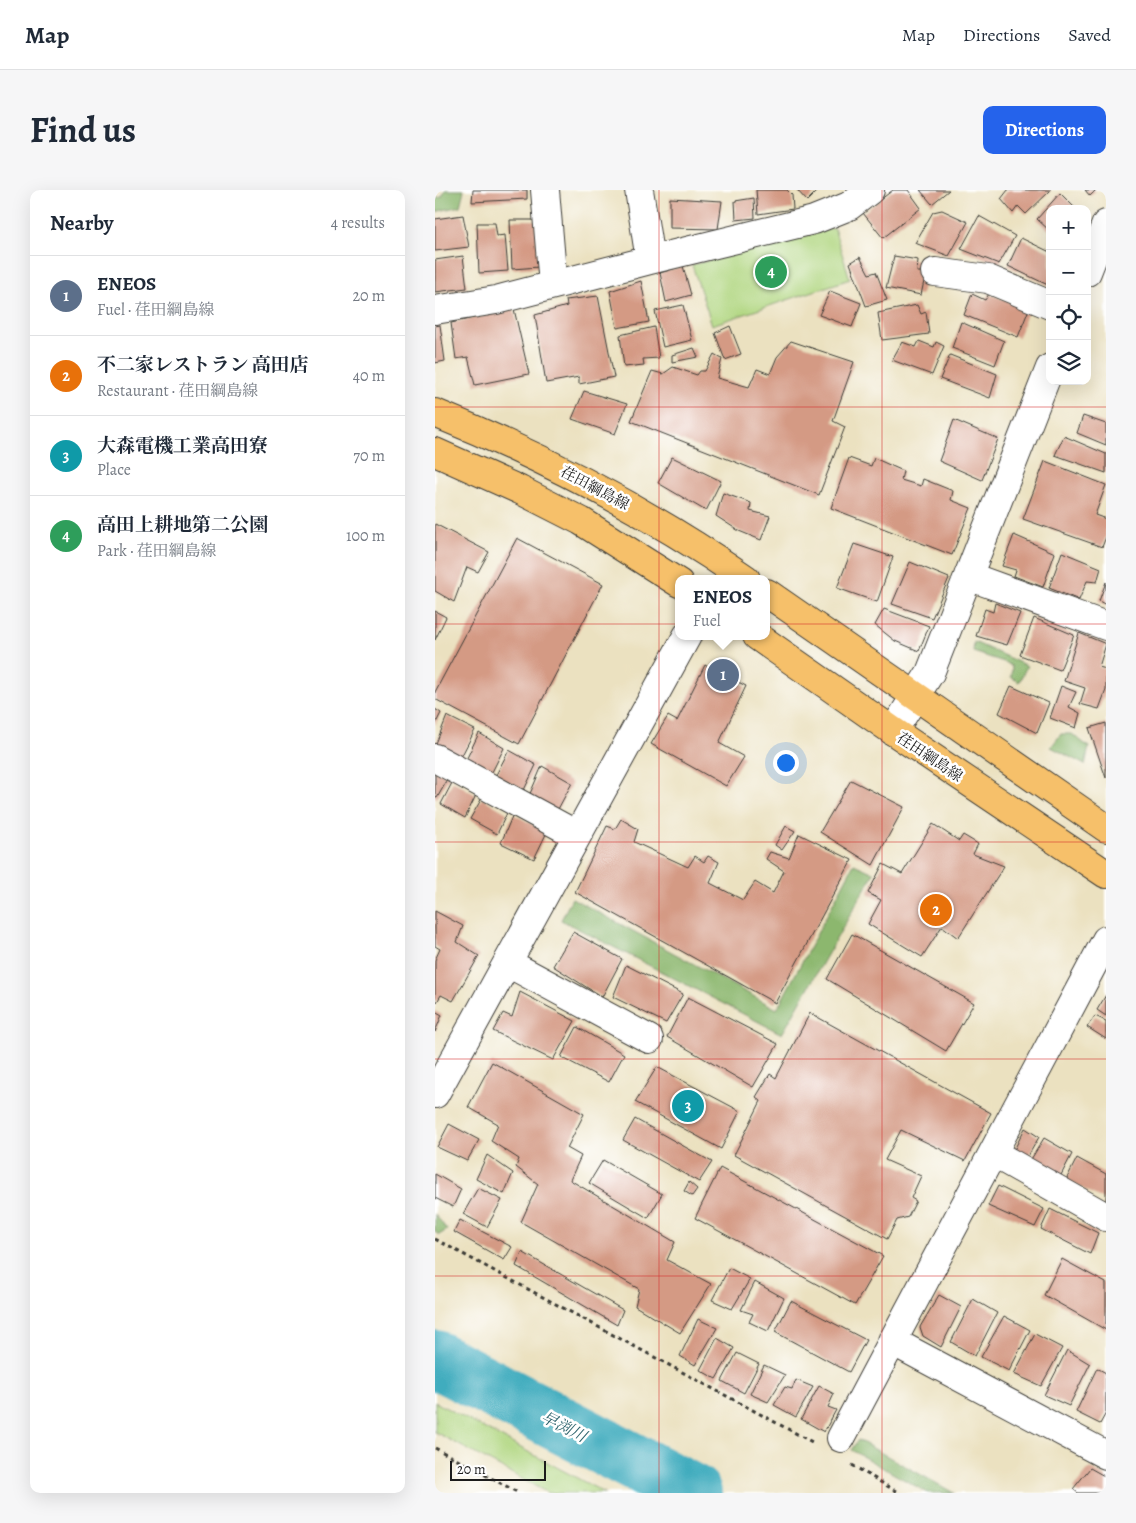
<!DOCTYPE html>
<meta charset="utf-8">
<style>
body{margin:0;font-family:Alegreya,"Noto Serif JP",serif;background:#f6f6f7;color:#1f2937}
.controls{position:absolute;right:15px;top:15px;display:grid;overflow:hidden;border-radius:10px;box-shadow:0 5px 20px #0002}
.controls button{width:45px;height:45px;display:grid;place-items:center;padding:0;border:0;border-bottom:1px solid #e0e1e3;background:#fff;color:#1f2937;font:25px sans-serif}
.scale{position:absolute;left:15px;bottom:12px;width:96px;box-sizing:border-box;padding-left:5px;border:2px solid #1c1c1c;border-top:0;font-size:14px;line-height:18px;white-space:nowrap;color:#1c1c1c;-webkit-text-stroke:4px #fff;paint-order:stroke}
.you{position:absolute;left:350px;top:572px;width:18px;height:18px;margin:-12px;border:4px solid #fff;border-radius:50%;background:#1a73e8;box-shadow:0 0 0 8px #1a73e833}
.badge{display:grid;place-items:center;width:32px;height:32px;border-radius:50%;background:#2563eb;color:#fff;font-size:16px;font-weight:700}
.pin{position:absolute;translate:-50% -50%;border:2px solid #fff;box-shadow:0 1px 5px #0006}
.popup{position:absolute;left:240px;top:385px;width:95px;height:65px;box-sizing:border-box;display:grid;place-content:center;border-radius:10px;background:#fff;filter:drop-shadow(0 1px 4px #0005);font-size:16px;white-space:nowrap;color:#747a83}
.popup b{font-size:19px;color:#1f2937}
.popup::after{content:'';position:absolute;left:50%;top:100%;margin-left:-10px;border:10px solid transparent;border-top-color:#fff}
.list{margin:0;padding:0;list-style:none}
h2{display:flex;justify-content:space-between;align-items:center;height:65px;margin:0;padding:0 20px;font-size:21px}
h2 small{font-size:16px;font-weight:400;color:#747a83}
.list li{display:grid;grid-template-columns:32px 1fr auto;gap:15px;align-items:center;box-sizing:border-box;height:80px;padding:0 20px;border-top:1px solid #e0e1e3}
.list b{display:block;font-size:19px;white-space:nowrap}
.list p{margin:0;font-size:16px;white-space:nowrap;color:#747a83}
.list em{font-size:16px;font-style:normal;color:#747a83}
.icon{flex:none;width:28px;height:28px;fill:none;stroke:currentColor;stroke-width:2;stroke-linecap:round;stroke-linejoin:round}
.map{position:relative;flex:none;width:671px;height:1303px;overflow:hidden;border-radius:10px}
header{display:flex;align-items:center;gap:30px;box-sizing:border-box;height:70px;padding:0 25px;background:#fff;border-bottom:1px solid #e0e1e3}
header strong{font-size:24px}
nav{display:flex;gap:28px;margin-inline-start:auto;font-size:18px}
.intro{display:flex;align-items:center;justify-content:space-between;box-sizing:border-box;height:120px;padding:0 30px}
h1{margin:0;font-size:35px}
.button{padding:12px 22px;border-radius:10px;background:#2563eb;color:#fff;font-size:18px;font-weight:700}
main{display:flex;gap:30px;padding:0 30px}
aside{flex:1;background:#fff;border-radius:10px;box-shadow:0 5px 20px #0002}
.map>svg:first-child{display:block}
.green{fill:#b0d680;stroke:#66794e}
.forest{fill:#8cb76e;stroke:#546a45}
.lines{fill:none;stroke-linecap:round;stroke-linejoin:round}
.river{stroke:#3facbe;stroke-width:58}
.building{fill:#d49a84}
.minor-casing{stroke:#3b3a35;stroke-width:30}
.major-casing{stroke:#3b3a35;stroke-width:30}
.path{stroke:#3b3a35;stroke-width:3;stroke-dasharray:4 4;stroke-linecap:butt}
.minor{stroke:#fff;stroke-width:28}
.major{stroke:#f6c06b;stroke-width:28}
.grid{fill:none;stroke:#d62828;stroke-width:1;stroke-opacity:0.55}
.labels{text-anchor:middle;stroke-width:5;stroke-linejoin:round;paint-order:stroke}
.street-label{font-size:15px;fill:#1c1c1c;stroke:#fff}
.water-label{font-size:16px;font-style:italic;fill:#2e646d;stroke:#fff}
</style>
<header>
<strong>Map</strong>
<nav><a>Map</a><a>Directions</a><a>Saved</a></nav>
</header>
<div class="intro"><h1>Find us</h1><a class="button">Directions</a></div>
<main>
<aside>
<h2>Nearby<small>4 results</small></h2>
<ul class="list">
<li><span class="badge" style="background:#5c6f8a">1</span><div><b>ENEOS</b><p>Fuel · 荏田綱島線</p></div><em>20 m</em></li>
<li><span class="badge" style="background:#e8710a">2</span><div><b>不二家レストラン 高田店</b><p>Restaurant · 荏田綱島線</p></div><em>40 m</em></li>
<li><span class="badge" style="background:#0f9aa8">3</span><div><b>大森電機工業高田寮</b><p>Place</p></div><em>70 m</em></li>
<li><span class="badge" style="background:#2e9e5b">4</span><div><b>高田上耕地第二公園</b><p>Park · 荏田綱島線</p></div><em>100 m</em></li>
</ul>
</aside>
<div class="map">
<svg width="671" height="1303" viewBox="0 0 671 1303">
<rect width="100%" height="100%" fill="#fff"/>
<filter id="ink" filterUnits="userSpaceOnUse"><feTurbulence type="fractalNoise" baseFrequency=".02" numOctaves="2"/><feDisplacementMap in="SourceGraphic" scale="10" xChannelSelector="R" yChannelSelector="G"/><feConvolveMatrix kernelMatrix="1 2 1 2 8 2 1 2 1" color-interpolation-filters="sRGB"/></filter>
<filter id="wash" filterUnits="userSpaceOnUse"><feTurbulence type="fractalNoise" baseFrequency=".0096" numOctaves="4" result="noise"/><feDisplacementMap in="SourceGraphic" scale="20" xChannelSelector="R" yChannelSelector="G"/><feGaussianBlur stdDeviation="1.12" result="paint"/><feColorMatrix in="noise" values="0 0 0 0 0 0 0 0 0 0 0 0 0 0 0 0 0 1.4 0 .05"/><feComposite in="paint" operator="in"/></filter>
<g filter="url(#wash)">
<rect width="100%" height="100%" fill="#ebe1c0"/>
<path class="green" d="M399 38 415 89 277 135 257 75Z
M0 1212 170 1303H113L0 1242Z"/>
<path class="forest" d="M10 0H29L25 16 0 22V8L7 7Z
M539 452 592 476 584 492 576 487 577 477 572 473 538 462Z
M626 544H637L654 557 650 575 616 557Z
M419 674 439 683 347 844 126 730 137 708 342 819Z
M0 1024 12 1040 4 1045 0 1042Z
M423 1250 519 1303H493L416 1260Z"/>
<g class="lines">
<path class="river" d="M0 1169 258 1303"/>
</g>
<g id="blocks">
<path class="building" d="M38 0H92V9L37 12Z
M321 0H352L357 5 358 19 323 24Z
M362 0H383L372 11Z
M458 0H473L486 18 448 48 428 23Z
M485 0H514L497 14Z
M573 0H616L591 24 583 16 578 23 566 9Z
M650 0H661L655 6Z
M625 3 641 19H615V41L602 29Z
M235 8 287 11 283 39 235 38Z
M319 8 320 28 301 30 300 11Z
M507 20 533 32 514 66 480 53 498 22Z
M28 25 34 57 0 61V29Z
M544 26 580 46 564 74 526 59Z
M75 30H101L104 77 77 79Z
M42 33H60L62 46 70 45 73 81 44 83Z
M586 48 615 62V96L573 76Z
M28 66 32 98 0 102V70Z
M459 66 483 70 482 82H491L486 105 451 98Z
M425 67 434 84 441 82 452 110 431 116 415 73Z
M248 76 256 105 231 112 225 83Z
M206 91 214 132 182 138 175 101Z
M395 101 426 113 417 137 384 125Z
M537 104 550 110 554 104 594 119 583 147 529 125Z
M163 106 179 187 144 194V187L111 193 100 125 132 116 131 110Z
M248 115 257 150 228 157 220 121Z
M482 115 486 124 491 122 494 144 447 150 443 123Z
M79 119 94 184 40 195 33 167 21 169 16 133Z
M526 132 569 151 560 175 517 158Z
M5 135 10 171 0 173V136Z
M295 136 306 164 290 170 280 143Z
M219 137 224 168 208 169 209 175 189 177 185 145Z
M356 151 419 172 398 231 410 237 384 305 196 231 217 181 228 184 238 177 262 185 265 181H270L279 164 287 169 282 188 314 197 322 179 335 184 342 167Z
M484 151 499 157 501 152 509 156 497 185 457 170 467 152 481 157Z
M259 158 263 167 237 172V165Z
M515 165 562 184 555 208 505 189Z
M149 201 192 214 180 244 137 229Z
M648 226 671 234V255L642 243Z
M519 230 563 249 547 290 504 271Z
M629 246 671 264V283L620 265Z
M237 267 286 291 271 321 223 293Z
M414 268 436 276 439 268 468 281 466 290 486 296 488 289 518 301 516 310 536 318 517 365 396 318Z
M610 271 671 295 660 325 671 329V347L667 357 588 329Z
M288 303 316 313 315 321 335 326 326 350 304 341 281 326Z
M0 334 54 362 43 382 32 377 19 412 0 401Z
M579 345 620 363 608 397 579 386 581 380 567 376Z
M82 348 168 394 84 554 0 509V502Z
M419 354 458 367 442 412 402 398Z
M627 362 666 378 662 392 652 391 644 410 614 398Z
M475 372 514 388 497 428 457 414Z
M671 392V415L664 411Z
M560 413 585 423 572 455 541 446 550 419 558 422Z
M449 419 494 436 484 461 460 451 440 435Z
M0 421 11 427 0 450Z
M599 428 639 445 625 480 585 465Z
M644 443 671 454 664 477 671 479V500L664 519 645 514 650 498 629 491Z
M270 475 311 496 284 553 309 567 291 596 216 554 233 526 242 531Z
M576 496 614 513 602 543 564 523Z
M626 496 641 502 634 517 645 523 641 538 615 528Z
M0 519 6 523 0 535Z
M12 526 40 540 25 569 0 556Z
M671 533V588L654 538Z
M44 543 69 558 56 584 31 570Z
M74 560 101 575 89 600 61 585Z
M107 576 137 593 122 621 94 606Z
M0 579 14 587 2 608 0 607Z
M416 590 469 617 438 675 385 642Z
M18 591 41 605 30 628 6 614Z
M47 608 72 623 62 644 35 629Z
M78 624 112 642 99 669 66 653Z
M186 629 203 639 199 652 253 677 260 666 269 672 273 666 284 672 275 693 308 710 320 692 338 703 349 681 331 669 335 662 354 668 364 644 417 670 340 813 140 702 172 636 180 639Z
M498 634 524 651 528 645 543 654 538 664 569 676 523 748 507 736 487 767 433 734 446 710 433 703 448 674 467 684Z
M351 636 360 641 347 660 340 655Z
M0 721 28 736 22 752 44 766 18 811 6 805 2 812 0 810V770L5 759 0 756Z
M138 742 187 769 167 807 118 776Z
M417 744 539 813 511 861 392 789Z
M191 775 248 804 231 833 178 807Z
M85 802 140 831 118 870 58 841 68 823 77 827Z
M671 805V826L662 820Z
M253 807 343 854 318 897 232 847Z
M0 821 7 825 0 842Z
M375 823 556 923 530 971 466 940 450 970 486 986 476 1008 481 1011 473 1027 462 1030 452 1049 299 965 326 911 321 907 335 884 341 888Z
M660 826 671 831V849L652 837Z
M142 837 189 864 174 892 126 867Z
M57 872 149 924 132 958 146 966 135 990 240 1052 232 1070 276 1094 245 1143 200 1116 204 1099 86 1032 103 994 81 977 84 969 56 951 63 934 33 917Z
M222 877 305 921 286 959 200 912Z
M200 929 277 972 264 992 188 950Z
M14 934 44 950 32 971 2 957Z
M590 938 604 947 592 968 579 960Z
M609 948 637 964 625 987 595 971Z
M52 965 78 983 69 1004 41 989Z
M642 968 671 984V1011L631 990Z
M168 970 227 1004 213 1028 154 993Z
M285 978 448 1066 420 1115 260 1028Z
M0 984 26 999 18 1017 0 1008Z
M254 992 262 999 257 1006 249 1001Z
M563 996 609 1019 600 1037 553 1016Z
M43 998 67 1010 52 1037 28 1024Z
M615 1019 663 1043 655 1064 606 1039Z
M25 1030 77 1057 69 1070 19 1042Z
M87 1062 188 1120 182 1135 81 1076Z
M627 1069 671 1093V1140L609 1105Z
M294 1078 315 1089 297 1119 277 1110Z
M320 1092 349 1108 333 1141 314 1132 318 1124 306 1120Z
M504 1105 526 1117 506 1157 488 1146 485 1137Z
M538 1109 562 1123 540 1166 516 1152Z
M356 1111 431 1150 414 1182 340 1142Z
M569 1126 595 1140 574 1181 546 1167Z
M263 1129 282 1138 260 1175 245 1166Z
M600 1144 627 1158 606 1196 579 1184Z
M282 1148 299 1158 281 1189 265 1180Z
M632 1160 655 1174 634 1216 609 1205Z
M302 1163 324 1174 309 1203 287 1191Z
M329 1175 350 1185 333 1212 315 1204Z
M662 1178 671 1183V1223L665 1234 641 1222Z
M361 1190 378 1197 361 1227 339 1215 350 1197 357 1199Z
M384 1196 399 1204 393 1217 401 1220 389 1242 366 1229Z
M655 1278 671 1287V1303H643L638 1299Z"/>
</g>
</g>
<g filter="url(#ink)">
<use href="#blocks" fill-opacity="0" stroke="#3b3a35" stroke-width="1"/>
<g class="lines">
<g class="minor-casing">
<path id="minor" d="M110 0 118 95
M204 0 215 70
M500 82 553 89 615 115
M652 82 671 34
M0 120 61 110 215 70 379 30 414 16 435 0
M533 386 671 436
M458 541 495 483 615 178
M0 568 142 645
M73 773 214 849
M0 904 252 446
M558 963 671 1027
M457 1151 671 1265
M406 1248 671 750"/>
</g>
<g class="major-casing">
<path id="major" d="M0 223C109 267 214 322 311 389
M0 262 85 300 146 331 244 393
M332 403 671 638
M322 446 458 541 671 684"/>
</g>
<path class="path" d="M0 1049 377 1252
M0 1258 84 1303
M417 1275 464 1303"/>
<use href="#minor" class="minor"/>
<use href="#major" class="major"/>
</g>
</g>
<path class="grid" d="M224 0V1303M447 0V1303M0 217H671M0 434H671M0 652H671M0 869H671M0 1086H671"/>
<g class="labels">
<g class="street-label">
<text transform="translate(160 298) rotate(28)" y="5">荏田綱島線</text>
<text transform="translate(495 567) rotate(34)" y="5">荏田綱島線</text>
</g>
<g class="water-label">
<text transform="translate(129 1236) rotate(27)" y="6">早渕川</text>
</g>
</g>
</svg>
<div class="controls">
<button>+</button>
<button>−</button>
<button><svg class="icon" aria-label="locate" viewBox="0 0 24 24"><circle cx="12" cy="12" r="6"/><path d="M12 2v4M12 18v4M2 12h4M18 12h4"/></svg></button>
<button><svg class="icon" aria-label="layers" viewBox="0 0 24 24"><path d="M12 4l9 5-9 5-9-5zM3 14l9 5 9-5"/></svg></button>
</div>
<div class="scale">20 m</div>
<div class="you"></div>
<div class="pin badge" style="left:288px;top:485px;background:#5c6f8a">1</div>
<div class="popup"><b>ENEOS</b>Fuel</div>
<div class="pin badge" style="left:501px;top:720px;background:#e8710a">2</div>
<div class="pin badge" style="left:253px;top:916px;background:#0f9aa8">3</div>
<div class="pin badge" style="left:336px;top:82px;background:#2e9e5b">4</div>
</div>
</main>
